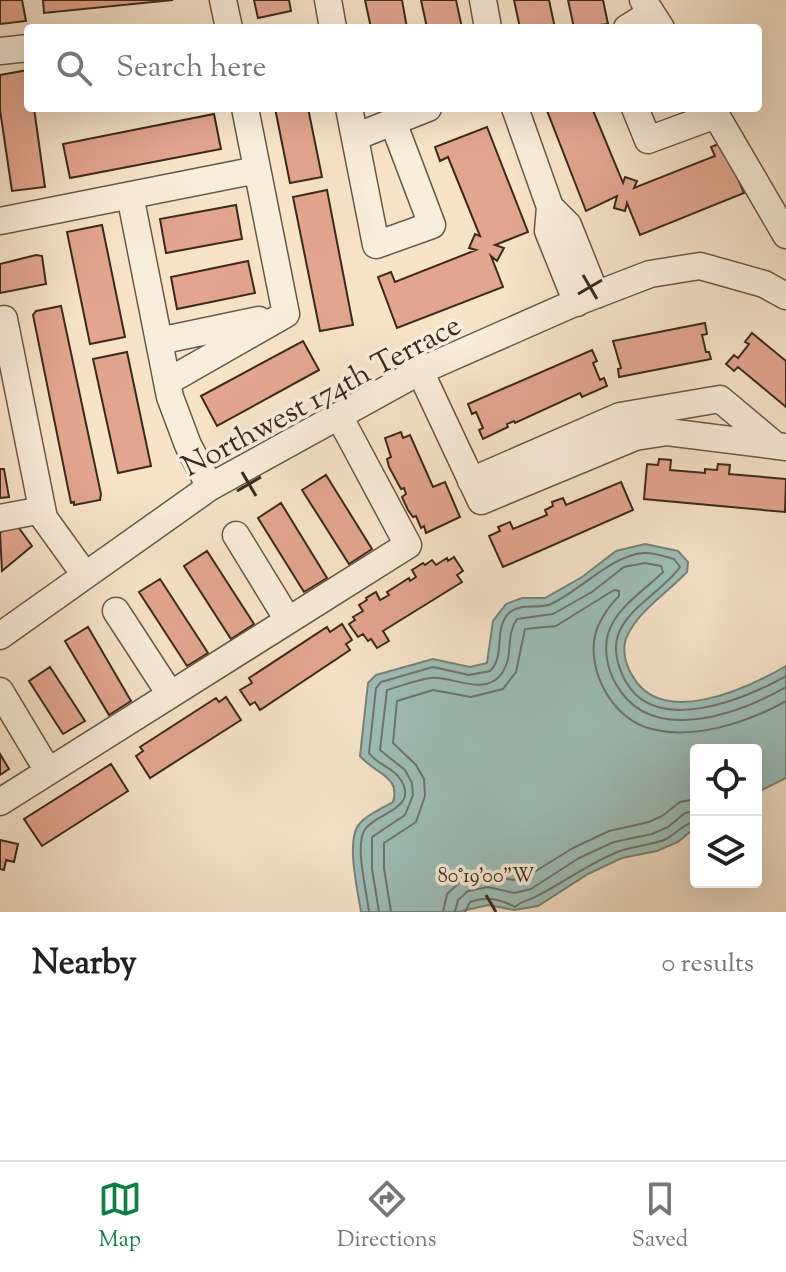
<!DOCTYPE html>
<meta charset="utf-8">
<style>
body{margin:0;font-family:"Sorts Mill Goudy",serif;background:#f2f2f2;color:#222}
.controls{position:absolute;right:24px;bottom:24px;display:grid;overflow:hidden;border-radius:8px;box-shadow:0 8px 32px #0002}
.controls button{width:72px;height:72px;display:grid;place-items:center;padding:0;border:0;border-bottom:2px solid #e0e0e0;background:#fff;color:#222;font:40px sans-serif}
.list{margin:0;padding:0;list-style:none}
h2{display:flex;justify-content:space-between;align-items:center;height:104px;margin:0;padding:0 32px;font-size:34px}
h2 small{font-size:26px;font-weight:400;color:#767676}
.icon{flex:none;width:44px;height:44px;fill:none;stroke:currentColor;stroke-width:2;stroke-linecap:round;stroke-linejoin:round}
.map{position:relative;flex:none;width:786px;height:912px;overflow:hidden}
.search{position:absolute;background:#fff;box-shadow:0 8px 32px #0002;left:24px;right:24px;top:24px;height:88px;display:flex;align-items:center;gap:20px;box-sizing:border-box;padding:0 28px;border-radius:8px;color:#767676;font-size:30px}
.sheet{height:248px;background:#fff}
nav{display:flex;justify-content:space-around;align-items:center;box-sizing:border-box;height:112px;border-top:2px solid #e0e0e0;background:#fff;font-size:22px;color:#767676}
nav a{display:grid;justify-items:center;gap:4px}
nav .on{color:#0b8043}
.map>svg:first-child{display:block}
.water{fill:#9dbeb8;stroke:#778379;stroke-width:2}
.lines{fill:none;stroke-linecap:round;stroke-linejoin:round}
.shore{stroke:#6d746a;stroke-width:2}
.building{fill:#e2a58f;stroke:#3d2a1b;stroke-width:2}
.minor-casing{stroke:#6b5846;stroke-width:29}
.minor{stroke:#f9eddb;stroke-width:26}
.ticks{fill:none;stroke:#3d2a1b;stroke-width:3}
.labels{text-anchor:middle;stroke-width:7;stroke-linejoin:round;paint-order:stroke}
.street-label{font-size:30px;fill:#3d2a1b;stroke:#f9eddb}
.ticks-label{font-size:20px;text-anchor:middle;fill:#3d2a1b;stroke:#f9eddb;stroke-width:7;stroke-linejoin:round;paint-order:stroke}
</style>
<div class="map">
<svg width="786" height="912" viewBox="0 0 786 912">
<rect width="100%" height="100%" fill="#f6e3c8"/>
<filter id="stains"><feTurbulence type="fractalNoise" baseFrequency=".0025" numOctaves="4"/><feColorMatrix values="0 0 0 0 .2 0 0 0 0 .09 0 0 0 0 .02 0 0 0 .5 -.17"/></filter>
<radialGradient id="worn" r=".72"><stop offset=".6" stop-color="#630" stop-opacity="0"/><stop offset="1" stop-color="#630" stop-opacity=".3"/></radialGradient>
<path class="water" d="M645 544 678 551 688 562 687 572C668 592 640 610 628 634 621 647 625 664 632 675 661 729 746 689 786 666V778L756 793V750H696V827L678 842 657 851 622 858 588 874 538 906 514 910 488 905 458 912H361C358 891 345 839 360 823 368 814 383 808 393 802 401 776 375 774 360 756L368 683 376 675 433 659 470 667 487 663 493 621 506 604 522 598H545L582 577 616 551Z"/>
<g class="lines">
<path class="shore" d="M369 912C367 892 355 848 364 831 373 813 424 809 398 776 389 766 377 764 369 753L376 688 381 682 433 667 469 675 490 671C506 655 493 629 509 613 521 602 537 610 551 604 581 590 611 556 643 553 652 552 664 556 674 559L680 567C663 591 628 607 618 635 613 650 618 668 626 682 657 736 745 699 786 676
M379 912 372 869V837L405 815 413 795 412 783 405 770 380 750 387 690C401 686 416 680 430 678 451 675 485 698 502 673 514 657 505 635 517 619L553 614 592 592 624 567 645 563 661 566 663 572C645 590 618 606 609 631 603 647 607 669 616 684 650 746 737 715 786 687
M391 912 384 868V843L416 822 425 796 424 779 416 765 393 743 397 701 433 690 471 697 503 689 516 672 525 629 556 626 614 590 619 591V596C611 604 603 615 598 626 583 662 608 714 645 727 689 742 747 723 786 701
M443 912 447 894 461 881 485 875 513 880 526 877 573 848 609 831 649 822 662 816 680 802 696 799
M455 912 458 900 468 891 488 887 514 893 531 889 579 858 614 842 652 834 668 827 685 813 696 811
M465 912 470 902C488 896 499 899 515 907 522 900 529 901 537 896 564 882 587 865 615 853 630 846 648 846 664 840 675 835 684 823 696 821"/>
</g>
<path class="building" d="M0 0H22L26 21 0 24Z
M43 0H173L44 13Z
M254 0H289L291 11 258 18Z
M365 0H402L407 28H371Z
M421 0H456L462 28H427Z
M514 0H549L555 28H520Z
M568 0H603L608 24 574 28Z
M28 70V108H34L45 187 12 191 0 110V75Z
M275 108H308L322 177 290 183Z
M546 108H592L623 183 625 177 637 181 634 188 715 156 711 147 723 142 744 193 640 235 627 203 625 211 614 208 617 196 586 211Z
M214 114 221 149 70 178 63 144Z
M487 127 528 232 495 245 504 248 497 261 491 256 503 287 397 328 378 277 391 272 395 282 476 250 469 248 475 234 480 236 448 157 440 161 435 147Z
M327 190 353 325 320 331 293 197Z
M236 205 242 239 166 253 160 219Z
M102 225 125 337 90 344 67 232Z
M36 255 42 256 46 284 0 293V264Z
M248 261 255 293 177 309 171 277Z
M61 306 101 494 100 500 74 505V502L71 503 33 315 36 311Z
M705 323 707 334 702 335 706 352H709L711 359 619 377 618 369 621 368 613 341Z
M752 333 786 361V407L738 367 734 371 726 364 734 355 738 358 749 344 745 342Z
M303 341 319 370 217 426 201 396Z
M592 350 597 361 593 363 600 380 604 378 607 386 582 397 580 393 515 423 514 421 507 424 508 427 483 439 479 430 483 428 476 412 472 414 468 404Z
M127 352 151 466 118 473 93 359Z
M401 432 403 438 410 435 433 487 445 482 460 517 426 533 424 526 421 528 416 516 413 517 408 510 402 497 406 494 404 488 401 489 389 467 387 459 391 457 385 438Z
M659 459 671 460 670 470 705 473V469L717 470 718 464 730 465 729 474 786 479 785 512 644 499 647 464 658 465Z
M0 469H4L9 497 0 498Z
M326 475 372 549 349 564 302 490Z
M621 482 633 510 503 567 489 536 500 531 498 527 510 522 513 529 547 515 545 510 553 506 552 502 563 498 566 505Z
M281 503 327 578 304 592 258 518Z
M13 524H16L32 546 2 571 0 533Z
M207 551 254 624 231 639 184 566Z
M454 557 463 571 457 575 462 582 383 631 389 641 377 648 371 639 368 641 363 634 358 637 349 624 355 620 353 617 363 611 359 605 367 600 366 598 376 592 380 600 389 595 387 592 409 578 410 581 416 577 412 570 423 563 425 565 432 560 436 565 447 558 448 561Z
M160 579 208 653 187 666 139 592Z
M342 624 352 640 346 644 350 650 260 710 255 702 250 705 240 690 252 683 249 678 327 627 330 632Z
M88 627 131 701 109 715 65 641Z
M50 667 85 721 63 734 29 681Z
M226 697 241 720 150 778 136 756 143 751 140 747 216 698 219 702Z
M0 754 9 769 0 775Z
M111 764 128 791 42 846 24 819Z
M0 840 18 844 14 862 6 860 4 870 0 869Z"/>
<g class="lines">
<g class="minor-casing">
<path id="minor" d="M223 0 229 28
M328 0 333 28
M483 0 488 28
M643 0 661 28
M627 28 651 13
M0 51 28 48
M245 108 286 314
M349 108 376 245 432 225 393 122
M515 108 550 207 548 231 577 303
M635 108 648 140 716 115
M712 108 786 235
M355 137 428 108
M130 195 170 397 188 445 210 487
M550 207 568 225 596 295
M0 221 257 170
M0 320 4 319 44 518 85 575
M159 341 259 320
M420 371 481 501 635 437 667 432 786 447
M167 382 286 314
M471 481 620 416 720 399 776 446
M0 518 42 510
M236 535 288 620
M116 611 170 694
M0 636 210 487 420 371 572 304 650 274 700 266 764 284 786 296
M0 691 48 771
M0 802 408 545 339 416"/>
</g>
<use href="#minor" class="minor"/>
</g>
<path class="ticks" d="M583 275 597 299M578 294 602 280M242 472 256 496M237 491 261 477M486 895 496 912"/>
<g class="labels">
<g class="street-label">
<text transform="translate(321 395) rotate(-28)" y="10">Northwest 174th Terrace</text>
</g>
</g>
<g class="ticks-label">
<text x="486" y="882">80°19'00"W</text>
</g>
<rect width="100%" height="100%" filter="url(#stains)"/>
<rect width="100%" height="100%" fill="url(#worn)"/>
</svg>
<div class="controls">
<button><svg class="icon" aria-label="locate" viewBox="0 0 24 24"><circle cx="12" cy="12" r="6"/><path d="M12 2v4M12 18v4M2 12h4M18 12h4"/></svg></button>
<button><svg class="icon" aria-label="layers" viewBox="0 0 24 24"><path d="M12 4l9 5-9 5-9-5zM3 14l9 5 9-5"/></svg></button>
</div>
<div class="search"><svg class="icon" aria-label="search" viewBox="0 0 24 24"><circle cx="10" cy="10" r="6"/><path d="M15 15l6 6"/></svg>Search here</div>
</div>
<section class="sheet">
<h2>Nearby<small>0 results</small></h2>
<ul class="list">
</ul>
</section>
<nav>
<a class="on"><svg class="icon" aria-label="map" viewBox="0 0 24 24"><path d="M3 6l6-2 6 2 6-2v14l-6 2-6-2-6 2zM9 4v14M15 6v14"/></svg>Map</a>
<a><svg class="icon" aria-label="directions" viewBox="0 0 24 24"><path d="M12 3l9 9-9 9-9-9zM9 14v-3h6M13 9l2 2-2 2"/></svg>Directions</a>
<a><svg class="icon" aria-label="saved" viewBox="0 0 24 24"><path d="M7 4h10v16l-5-4-5 4z"/></svg>Saved</a>
</nav>
